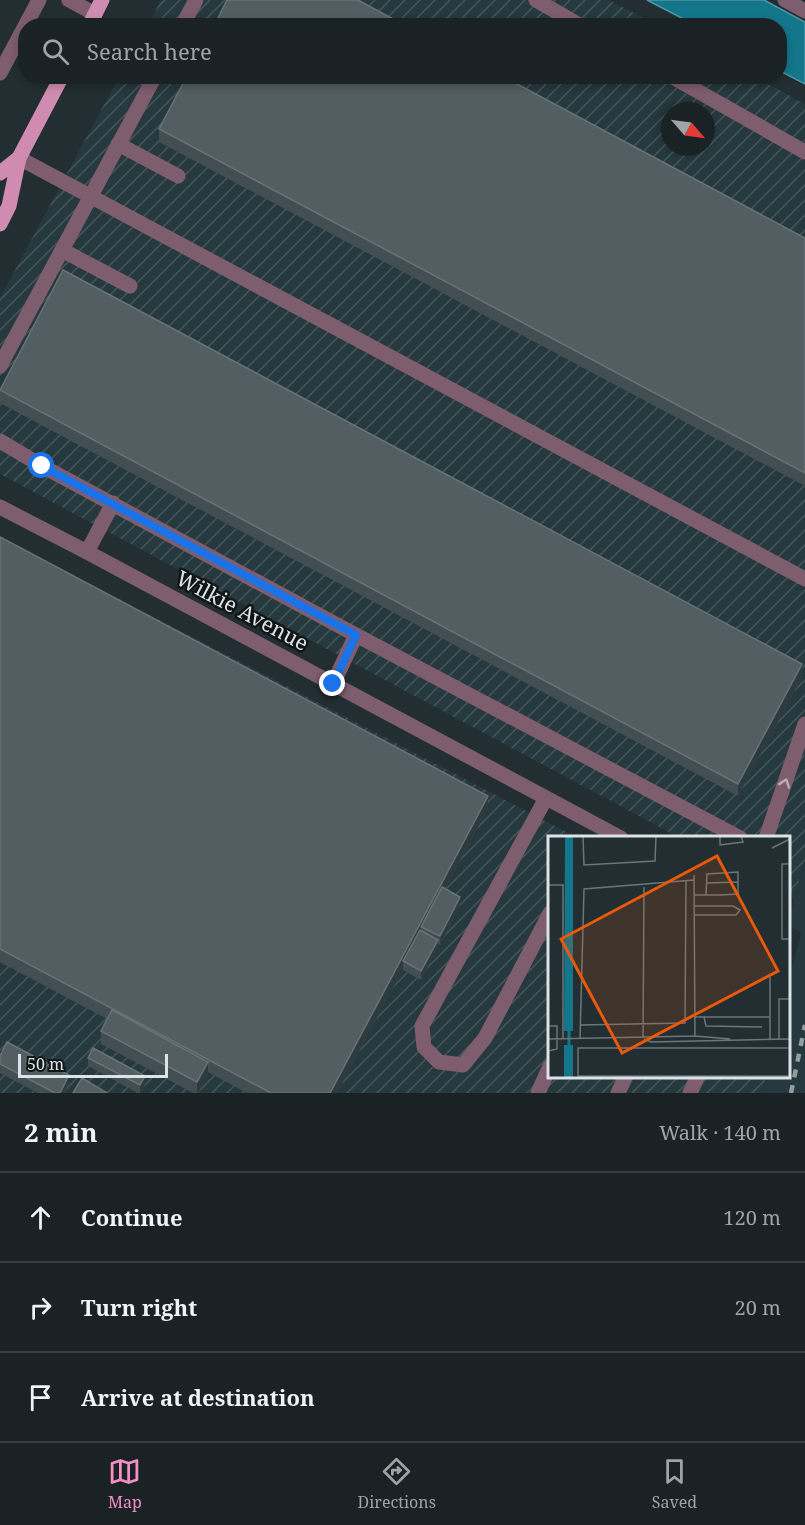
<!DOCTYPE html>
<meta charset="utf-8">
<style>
body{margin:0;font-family:"Noto Serif",serif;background:#272f32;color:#f1f3f6}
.compass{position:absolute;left:661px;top:102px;width:54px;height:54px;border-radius:50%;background:#1a2225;box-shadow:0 3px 9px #0003;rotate:118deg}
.scale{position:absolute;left:18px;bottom:15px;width:150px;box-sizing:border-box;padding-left:6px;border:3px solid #dce3e6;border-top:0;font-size:16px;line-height:21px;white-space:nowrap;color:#dce3e6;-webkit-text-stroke:4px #101516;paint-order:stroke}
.stop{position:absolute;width:18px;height:18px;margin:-14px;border:4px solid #1a73e8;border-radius:50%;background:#fff}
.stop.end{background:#1a73e8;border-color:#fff;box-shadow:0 2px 6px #0008}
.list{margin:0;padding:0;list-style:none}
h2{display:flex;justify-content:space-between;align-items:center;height:78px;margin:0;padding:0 24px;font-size:26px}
h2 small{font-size:20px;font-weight:400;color:#9fa4a7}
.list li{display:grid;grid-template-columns:39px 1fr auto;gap:18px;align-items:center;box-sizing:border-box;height:90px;padding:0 24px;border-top:2px solid #383f42}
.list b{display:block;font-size:22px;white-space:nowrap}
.list em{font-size:20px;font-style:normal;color:#9fa4a7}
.icon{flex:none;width:33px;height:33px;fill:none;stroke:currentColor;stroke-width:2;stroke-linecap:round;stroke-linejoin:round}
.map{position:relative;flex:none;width:805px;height:1093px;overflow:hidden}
.search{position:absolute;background:#1a2225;box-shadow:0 3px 9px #0003;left:18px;right:18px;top:18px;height:66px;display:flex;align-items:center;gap:15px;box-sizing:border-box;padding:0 21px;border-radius:24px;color:#9fa4a7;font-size:22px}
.sheet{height:348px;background:#1a2225}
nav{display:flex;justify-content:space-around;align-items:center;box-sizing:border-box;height:84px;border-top:2px solid #383f42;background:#1a2225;font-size:16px;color:#9fa4a7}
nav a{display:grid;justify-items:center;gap:3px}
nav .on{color:#f98fc9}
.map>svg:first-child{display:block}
.built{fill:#26393e}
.industrial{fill:url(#industrial-furrows);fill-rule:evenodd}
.water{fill:#13768a;stroke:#4f97a6;stroke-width:1.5}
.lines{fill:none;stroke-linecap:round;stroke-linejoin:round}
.minor{stroke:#7e5d6e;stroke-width:15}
.major{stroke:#d08cb0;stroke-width:15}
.rail{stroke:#949da0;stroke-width:4.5;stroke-dasharray:8 8;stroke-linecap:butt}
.wall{fill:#424e51}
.shaded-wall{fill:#2e3b3e}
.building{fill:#525e61;stroke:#687376;stroke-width:1.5}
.oneway{stroke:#b6adb6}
.route{stroke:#1a73e8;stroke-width:8}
.labels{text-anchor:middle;stroke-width:5;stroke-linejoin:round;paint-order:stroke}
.street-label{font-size:21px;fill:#dce3e6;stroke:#101516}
.inset-river{fill:none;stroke:#13768a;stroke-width:3}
.inset-road{fill:none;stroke:#6c7679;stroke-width:1.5}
.view{fill:#e8590c;fill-opacity:0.15;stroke:#e8590c;stroke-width:3}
.inset-edge{fill:none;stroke:#dce3e6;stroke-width:3}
</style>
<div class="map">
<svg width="805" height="1093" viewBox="0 0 805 1093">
<defs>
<pattern id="industrial-furrows" width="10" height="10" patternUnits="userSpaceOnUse" patternTransform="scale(1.5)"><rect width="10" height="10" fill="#26393e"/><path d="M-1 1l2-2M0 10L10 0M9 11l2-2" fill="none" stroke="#45565a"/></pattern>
</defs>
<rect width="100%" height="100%" fill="#222e31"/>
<path class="built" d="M805 861V1093H762L766 1077 788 1076 789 978 801 933 789 925V918Z"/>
<path class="industrial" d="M161 0H609L657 25 147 26Z
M753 76 805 104V860L794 899 789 896 788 838H680L0 474V298L119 77ZM670 111H706V147H670Z
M0 537 578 838H550V1076L766 1077 762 1093H0Z"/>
<path class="water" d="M647 0H764L805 22V84L780 71V26L695 25Z"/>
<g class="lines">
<path class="minor" d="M69 0 95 14
M536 0 581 26
M785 0 805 11
M182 26 196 0
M0 73 39 0
M671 76 805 152
M118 144 178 176
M19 158 805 579
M62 250 130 286
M0 366 155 76
M0 441 42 466 356 635 740 838
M0 507 87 552 621 838
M87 552 113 503
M333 684 356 635
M546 798 422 1026 424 1047 439 1062 463 1065 485 1038 550 913
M766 838 805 724
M538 1093 550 1066
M618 1093 626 1076
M690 1093 698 1076"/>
<path class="major" d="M89 26 102 0
M0 173 19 158
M0 224 9 206 19 158 62 76"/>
<path class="rail" d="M791 1093 805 1025"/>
</g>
<path class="wall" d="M159 129 805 238V486L159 142Z
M0 389 802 677 738 796 0 403Z
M0 537 488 808 445 889 460 905 440 945 438 944V948L421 980 403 970V969L337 1093H247L208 1072V1074L198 1093H193L101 1044V1031L107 1019 0 962Z
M0 1056 69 1083 64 1093H38L0 1073Z
M88 1058 145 1085 140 1093H138L88 1066Z"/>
<path class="shaded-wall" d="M802 664V677L738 796V784Z
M488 796V808L424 928 421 927V934L403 961V969L337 1093H330Z
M460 897V905L440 945V936Z
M438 940V948L421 980V971Z
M208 1062V1074L198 1093H197V1082Z
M69 1075V1083L64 1093H60Z
M145 1076V1085L140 1093V1085Z"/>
<path class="building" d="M227 0H358L406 26H214Z
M187 76H502L805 238V473L159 129Z
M63 270 802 664 738 784 0 390Z
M0 537 488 796 330 1093H271L0 949Z
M442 887 460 897 440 936 421 927Z
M420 930 438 940 421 971 403 961Z
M112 1010 208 1062 197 1082 101 1031Z
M7 1042 69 1075 60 1093H55L0 1064V1056Z
M93 1048 145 1076 140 1085 88 1058Z
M82 1078 107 1093H73Z"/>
<defs><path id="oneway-chevron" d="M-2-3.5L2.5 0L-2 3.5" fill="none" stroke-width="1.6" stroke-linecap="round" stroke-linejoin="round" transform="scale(1.5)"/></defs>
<use class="oneway" href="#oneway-chevron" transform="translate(785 783) rotate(-71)"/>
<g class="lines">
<path class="route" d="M42 466 356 635 333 684"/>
</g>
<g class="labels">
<g class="street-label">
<text transform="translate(242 611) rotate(28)" y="7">Wilkie Avenue</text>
</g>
</g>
<g transform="translate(548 836)">
<rect width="242" height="242" fill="#222e31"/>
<path d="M17 0H25V195H16ZM16 209H25V241H16Z" fill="#13768a"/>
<path class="inset-river" d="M21 216V187"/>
<path class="inset-road" d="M35 0 36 29 107 25 108 0M172 0V9L195 6 193 0M224 12 242 3M242 28H234V103H242M146 39 147 200M158 47 190 46M0 49H15V203M146 59H172L190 58V36L159 38 158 59M146 70H185L192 74 188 79H146M222 141V203M146 181H222M156 181 158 190 214 191M32 189 137 187 138 45M0 190H9V213L0 215M95 202 96 51M0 203 147 200 182 203M32 203 36 53 146 44M96 203 103 206 242 203M231 203V163H242M242 212H30V240H242"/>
<path class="view" d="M169 20 230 135 74 217 13 103Z"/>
<rect width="242" height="242" class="inset-edge"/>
</g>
</svg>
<svg class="compass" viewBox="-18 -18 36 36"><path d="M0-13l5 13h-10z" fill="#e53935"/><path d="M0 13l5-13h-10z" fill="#9fa4a7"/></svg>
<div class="scale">50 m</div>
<div class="stop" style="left:42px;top:466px"></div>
<div class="stop end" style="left:333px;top:684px"></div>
<div class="search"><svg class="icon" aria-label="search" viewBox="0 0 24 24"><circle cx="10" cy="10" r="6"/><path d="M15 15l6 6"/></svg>Search here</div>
</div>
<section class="sheet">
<h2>2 min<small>Walk · 140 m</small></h2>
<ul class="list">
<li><svg class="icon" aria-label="ahead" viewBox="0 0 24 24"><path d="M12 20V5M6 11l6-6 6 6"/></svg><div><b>Continue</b></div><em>120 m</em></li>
<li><svg class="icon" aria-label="right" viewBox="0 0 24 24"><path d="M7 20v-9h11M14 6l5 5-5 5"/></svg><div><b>Turn right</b></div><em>20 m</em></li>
<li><svg class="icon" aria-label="arrive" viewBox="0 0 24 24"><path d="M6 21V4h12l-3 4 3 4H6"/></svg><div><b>Arrive at destination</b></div></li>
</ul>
</section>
<nav>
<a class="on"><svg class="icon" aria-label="map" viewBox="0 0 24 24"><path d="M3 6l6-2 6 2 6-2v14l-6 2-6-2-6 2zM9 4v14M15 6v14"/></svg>Map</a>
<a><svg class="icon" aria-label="directions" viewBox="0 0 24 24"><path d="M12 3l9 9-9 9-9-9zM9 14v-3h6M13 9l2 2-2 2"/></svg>Directions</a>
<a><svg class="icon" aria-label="saved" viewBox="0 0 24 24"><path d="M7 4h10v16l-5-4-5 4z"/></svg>Saved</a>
</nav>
